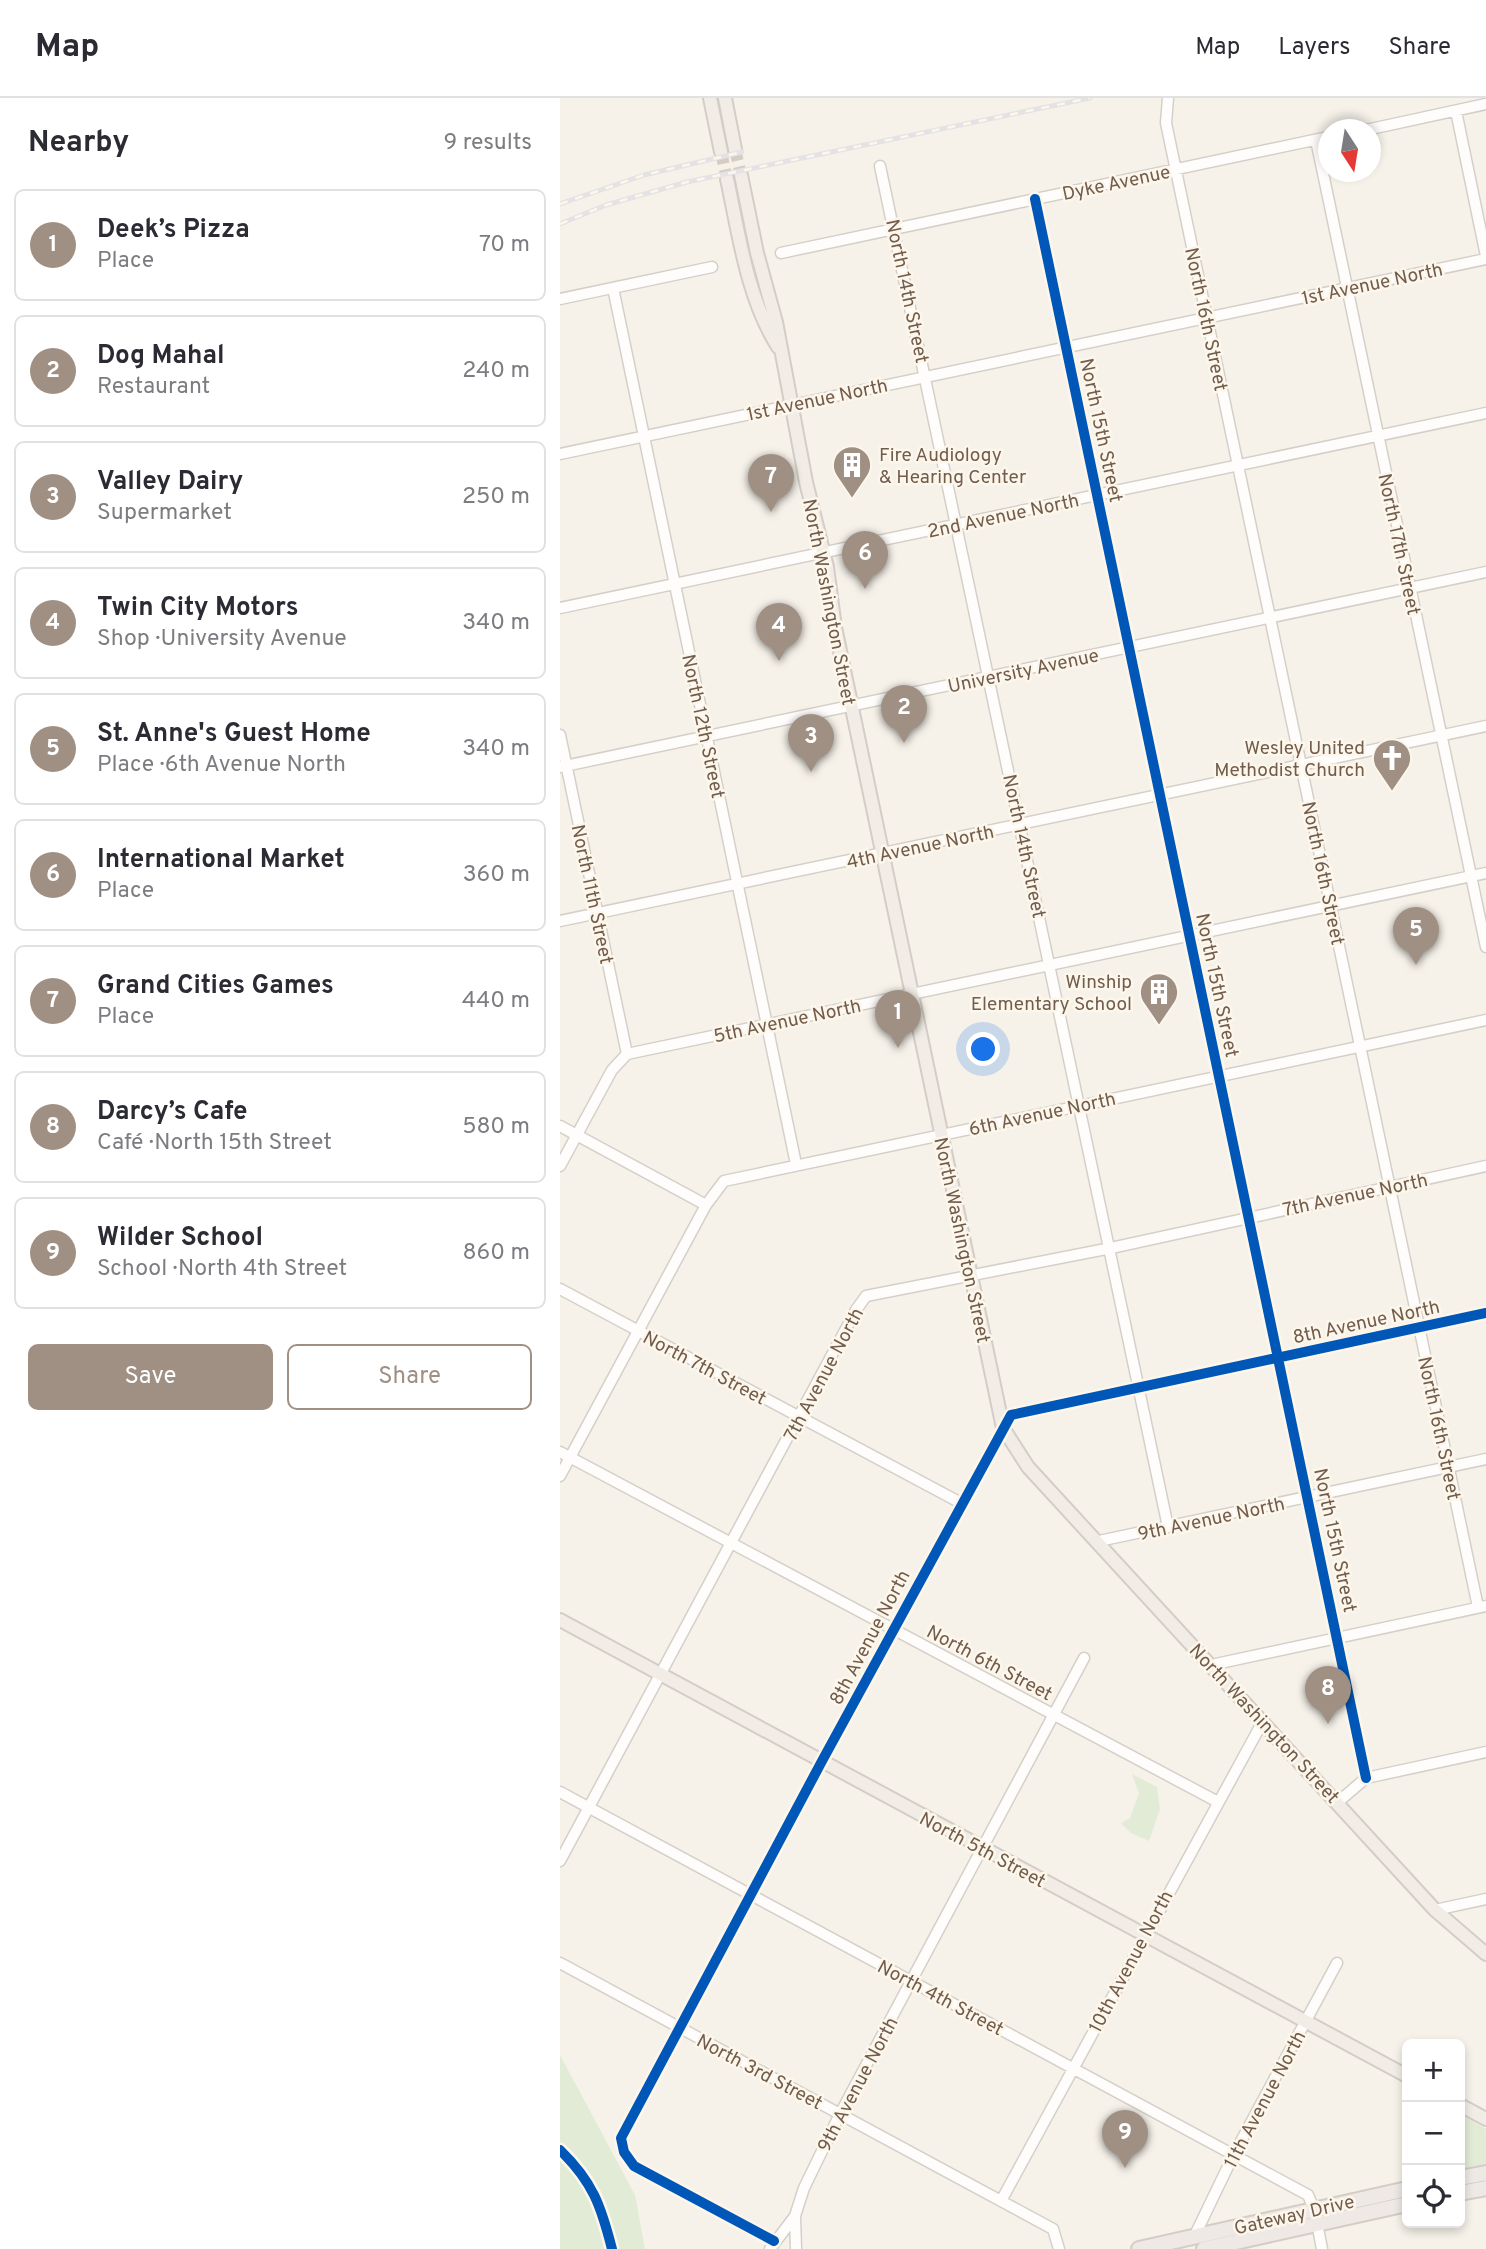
<!DOCTYPE html>
<meta charset="utf-8">
<style>
body{margin:0;font-family:Overpass,sans-serif;background:#f7f7f7;color:#2b2b33}
.controls{position:absolute;right:21px;bottom:21px;display:grid;overflow:hidden;border-radius:10px;box-shadow:0 4px 10px #0003}
.controls button{width:63px;height:63px;display:grid;place-items:center;padding:0;border:0;border-bottom:2px solid #e1e1e2;background:#fff;color:#2b2b33;font:35px sans-serif}
.compass{position:absolute;left:758px;top:21px;width:63px;height:63px;border-radius:50%;background:#fff;box-shadow:0 4px 10px #0003;rotate:168deg}
.you{position:absolute;left:424px;top:952px;width:24px;height:24px;margin:-18px;border:5px solid #fff;border-radius:50%;background:#1a73e8;box-shadow:0 0 0 10px #1a73e833}
.badge{display:grid;place-items:center;width:46px;height:46px;border-radius:50%;background:#a09084;color:#fff;font-size:23px;font-weight:700}
.pin{position:absolute;translate:-50% -58px;filter:drop-shadow(0 2px 4px #0008)}
.pin::after{content:'';position:absolute;top:37px;width:24px;height:21px;background:inherit;clip-path:polygon(0 0,100% 0,50% 100%)}
.list{margin:0;padding:0;list-style:none}
h2{display:flex;justify-content:space-between;align-items:center;height:91px;margin:0;padding:0 28px;font-size:30px}
h2 small{font-size:23px;font-weight:400;color:#7c7c81}
.list li{display:grid;grid-template-columns:46px 1fr auto;gap:21px;align-items:center;box-sizing:border-box;height:112px;margin:0 14px 14px;padding:0 14px;border:2px solid #e1e1e2;border-radius:10px}
.list b{display:block;font-size:26px;white-space:nowrap}
.list p{margin:0;font-size:23px;white-space:nowrap;color:#7c7c81}
.list em{font-size:23px;font-style:normal;color:#7c7c81}
.actions{display:flex;gap:14px;padding:21px 28px}
.actions a{flex:1;padding:16px 0;border:2px solid #a09084;border-radius:10px;text-align:center;font-size:24px;color:#a09084}
.actions .main{background:#a09084;color:#fff}
.icon{flex:none;width:38px;height:38px;fill:none;stroke:currentColor;stroke-width:2;stroke-linecap:round;stroke-linejoin:round}
.map{position:relative;flex:none;width:926px;height:2151px;overflow:hidden}
header{display:flex;align-items:center;gap:42px;box-sizing:border-box;height:98px;padding:0 35px;background:#fff;border-bottom:2px solid #e1e1e2}
header strong{font-size:33px}
nav{display:flex;gap:38px;margin-inline-start:auto;font-size:24px}
main{display:flex}
aside{flex:1;background:#fff}
.map>svg:first-child{display:block}
.green{fill:#e2ebd6}
.lines{fill:none;stroke-linecap:round;stroke-linejoin:round}
.major-tunnel{stroke:#d5ccc3;stroke-width:12;stroke-dasharray:12 6;stroke-linecap:butt}
.minor-casing{stroke:#d5cfc9;stroke-width:13}
.major-casing{stroke:#d4cdc7;stroke-width:16}
.highway-casing{stroke:#d4cdc7;stroke-width:18}
.minor{stroke:#fefdfc;stroke-width:10}
.major{stroke:#f1ede6;stroke-width:12}
.highway{stroke:#efe9e5;stroke-width:14}
.rail-casing{stroke:#e4e2e4;stroke-width:5}
.rail{stroke:#fdf7eb;stroke-width:2.5;stroke-dasharray:8;stroke-linecap:butt}
.cycleway-casing{stroke:#fdf7eb;stroke-width:15}
.cycleway{stroke:#0057b8;stroke-width:10}
.labels{text-anchor:middle;stroke-width:5;stroke-linejoin:round;paint-order:stroke}
.street-label{font-size:19px;fill:#715c4d;stroke:#fdf7eb}
.poi-label{font-size:19px;fill:#715c4d;stroke:#fdf7eb;text-anchor:end}
</style>
<header>
<strong>Map</strong>
<nav><a>Map</a><a>Layers</a><a>Share</a></nav>
</header>
<main>
<aside>
<h2>Nearby<small>9 results</small></h2>
<ul class="list">
<li><span class="badge">1</span><div><b>Deek’s Pizza</b><p>Place</p></div><em>70 m</em></li>
<li><span class="badge">2</span><div><b>Dog Mahal</b><p>Restaurant</p></div><em>240 m</em></li>
<li><span class="badge">3</span><div><b>Valley Dairy</b><p>Supermarket</p></div><em>250 m</em></li>
<li><span class="badge">4</span><div><b>Twin City Motors</b><p>Shop · University Avenue</p></div><em>340 m</em></li>
<li><span class="badge">5</span><div><b>St. Anne's Guest Home</b><p>Place · 6th Avenue North</p></div><em>340 m</em></li>
<li><span class="badge">6</span><div><b>International Market</b><p>Place</p></div><em>360 m</em></li>
<li><span class="badge">7</span><div><b>Grand Cities Games</b><p>Place</p></div><em>440 m</em></li>
<li><span class="badge">8</span><div><b>Darcy’s Cafe</b><p>Café · North 15th Street</p></div><em>580 m</em></li>
<li><span class="badge">9</span><div><b>Wilder School</b><p>School · North 4th Street</p></div><em>860 m</em></li>
</ul>
<div class="actions"><a class="main">Save</a><a>Share</a></div>
</aside>
<div class="map">
<svg width="926" height="2151" viewBox="0 0 926 2151">
<rect width="100%" height="100%" fill="#f6f2ea"/>
<path class="green" d="M572 1676 597 1689 600 1711 589 1743 571 1735 561 1725 570 1720 579 1695Z
M0 1957 75 2097 85 2151H0Z
M905 2019 926 2031V2071L900 2077V2028Z"/>
<g class="lines">
<path class="major-tunnel" d="M175 51 181 77
M161 54 167 81"/>
<g class="minor-casing">
<path id="minor" d="M608 0 606 25 918 1509
M896 13 926 158
M806 32 926 6
M756 42 926 849
M320 68 608 1429
M475 101 806 1680
M221 155 768 39
M53 190 236 1066
M0 201 152 169
M0 356 926 161
M0 510 926 315
M0 637 67 956
M0 669 926 474
M0 823 926 628
M0 1028 146 1107
M0 1068 52 972 67 956 926 775
M0 1191 401 1405
M0 1354 658 1704
M0 1378 146 1107 164 1083 926 922
M539 1443 926 1361
M651 1567 926 1508
M0 1694 748 2097 754 2111
M778 1704 806 1680 926 1654
M0 1763 296 1212 306 1198 551 1150 926 1068
M875 1812 926 1801
M0 1865 493 2131 499 2151
M441 2103 702 1625
M235 2119 236 2151
M757 2125 762 2151
M634 2139 674 2056 777 1865
M214 2143 74 2068 64 2054 61 2040 262 1663 451 1317 926 1215
M210 2151 235 2118 244 2090 280 2016 524 1560"/>
</g>
<g class="major-casing">
<path id="major" d="M150 0 161 54
M165 0 175 51
M181 77 197 155 216 224 246 384 267 469 275 529 443 1330 468 1369 875 1812 926 1856
M167 81C179 137 187 200 218 249
M0 1522 847 1978
M900 2007 926 2021"/>
</g>
<g class="highway-casing">
<path id="highway" d="M900 2080 926 2075
M900 2095 926 2090
M579 2151 847 2091
M644 2151 847 2106"/>
</g>
<use href="#minor" class="minor"/>
<use href="#major" class="major"/>
<use href="#highway" class="highway"/>
<g class="rail-casing">
<path id="rail" d="M0 106 84 77 182 54
M0 126 46 107 127 84 530 0"/>
</g>
<use href="#rail" class="rail"/>
<g class="cycleway-casing">
<path id="cycleway" d="M475 101 806 1680
M0 2052C33 2084 41 2108 52 2151
M214 2143 74 2068 64 2054 61 2040 262 1663 451 1317 926 1215"/>
</g>
<use href="#cycleway" class="cycleway"/>
</g>
<defs>
<g id="building-pin" transform="scale(2.0125)"><path d="M0 17L-7.5 6A9.5 9.5 0 1 1 7.5 6Z" fill="#a09084" stroke="#fdf7eb"/><path d="M-4-6H4V6H1V3H-1V6H-4ZM-2.5-4.3h1.7v1.8h-1.7ZM.8-4.3h1.7v1.8H.8ZM-2.5-1h1.7V.8h-1.7ZM.8-1h1.7V.8H.8Z" fill="#fff"/></g>
<g id="church-pin" transform="scale(2.0125)"><path d="M0 17L-7.5 6A9.5 9.5 0 1 1 7.5 6Z" fill="#a09084" stroke="#fdf7eb"/><path d="M-1.2-6h2.4v3.5h3.3v2.4h-3.3V6h-2.4V-.1h-3.3v-2.4h3.3Z" fill="#fff"/></g>
</defs>
<g fill-rule="evenodd">
<use href="#building-pin" x="292" y="367"/>
<use href="#church-pin" x="832" y="660"/>
<use href="#building-pin" x="599" y="894"/>
</g>
<g class="labels">
<g class="street-label">
<text transform="translate(556 84) rotate(-12)" y="7">Dyke Avenue</text>
<text transform="translate(812 185) rotate(-12)" y="7">1st Avenue North</text>
<text transform="translate(348 193) rotate(78)" y="7">North 14th Street</text>
<text transform="translate(647 221) rotate(78)" y="7">North 16th Street</text>
<text transform="translate(257 301) rotate(-12)" y="7">1st Avenue North</text>
<text transform="translate(542 332) rotate(78)" y="7">North 15th Street</text>
<text transform="translate(443 417) rotate(-12)" y="7">2nd Avenue North</text>
<text transform="translate(840 446) rotate(78)" y="7">North 17th Street</text>
<text transform="translate(270 504) rotate(79)" y="7">North Washington Street</text>
<text transform="translate(463 572) rotate(-12)" y="7">University Avenue</text>
<text transform="translate(144 628) rotate(78)" y="7">North 12th Street</text>
<text transform="translate(360 748) rotate(-12)" y="7">4th Avenue North</text>
<text transform="translate(465 748) rotate(78)" y="7">North 14th Street</text>
<text transform="translate(764 775) rotate(78)" y="7">North 16th Street</text>
<text transform="translate(33 796) rotate(78)" y="7">North 11th Street</text>
<text transform="translate(658 887) rotate(78)" y="7">North 15th Street</text>
<text transform="translate(227 922) rotate(-12)" y="7">5th Avenue North</text>
<text transform="translate(482 1015) rotate(-12)" y="7">6th Avenue North</text>
<text transform="translate(795 1096) rotate(-12)" y="7">7th Avenue North</text>
<text transform="translate(403 1142) rotate(78)" y="7">North Washington Street</text>
<text transform="translate(806 1223) rotate(-12)" y="7">8th Avenue North</text>
<text transform="translate(145 1269) rotate(28)" y="7">North 7th Street</text>
<text transform="translate(263 1276) rotate(-62)" y="7">7th Avenue North</text>
<text transform="translate(880 1330) rotate(78)" y="7">North 16th Street</text>
<text transform="translate(651 1420) rotate(-12)" y="7">9th Avenue North</text>
<text transform="translate(776 1442) rotate(78)" y="7">North 15th Street</text>
<text transform="translate(309 1539) rotate(-62)" y="7">8th Avenue North</text>
<text transform="translate(430 1564) rotate(28)" y="7">North 6th Street</text>
<text transform="translate(705 1625) rotate(47)" y="7">North Washington Street</text>
<text transform="translate(423 1751) rotate(28)" y="7">North 5th Street</text>
<text transform="translate(570 1863) rotate(-62)" y="7">10th Avenue North</text>
<text transform="translate(381 1899) rotate(28)" y="7">North 4th Street</text>
<text transform="translate(200 1973) rotate(28)" y="7">North 3rd Street</text>
<text transform="translate(297 1986) rotate(-62)" y="7">9th Avenue North</text>
<text transform="translate(704 2001) rotate(-62)" y="7">11th Avenue North</text>
<text transform="translate(734 2116) rotate(-13)" y="7">Gateway Drive</text>
</g>
<g class="poi-label">
<text x="319" y="363" text-anchor="start">Fire Audiology<tspan x="319" dy="22">&amp; Hearing Center</tspan></text>
<text x="805" y="656">Wesley United<tspan x="805" dy="22">Methodist Church</tspan></text>
<text x="572" y="890">Winship<tspan x="572" dy="22">Elementary School</tspan></text>
</g>
</g>
</svg>
<div class="controls">
<button>+</button>
<button>−</button>
<button><svg class="icon" aria-label="locate" viewBox="0 0 24 24"><circle cx="12" cy="12" r="6"/><path d="M12 2v4M12 18v4M2 12h4M18 12h4"/></svg></button>
</div>
<svg class="compass" viewBox="-18 -18 36 36"><path d="M0-13l5 13h-10z" fill="#e53935"/><path d="M0 13l5-13h-10z" fill="#7c7c81"/></svg>
<div class="you"></div>
<div class="pin badge" style="left:338px;top:950px">1</div>
<div class="pin badge" style="left:344px;top:645px">2</div>
<div class="pin badge" style="left:251px;top:674px">3</div>
<div class="pin badge" style="left:219px;top:563px">4</div>
<div class="pin badge" style="left:856px;top:867px">5</div>
<div class="pin badge" style="left:305px;top:491px">6</div>
<div class="pin badge" style="left:211px;top:414px">7</div>
<div class="pin badge" style="left:768px;top:1626px">8</div>
<div class="pin badge" style="left:565px;top:2070px">9</div>
</div>
</main>
